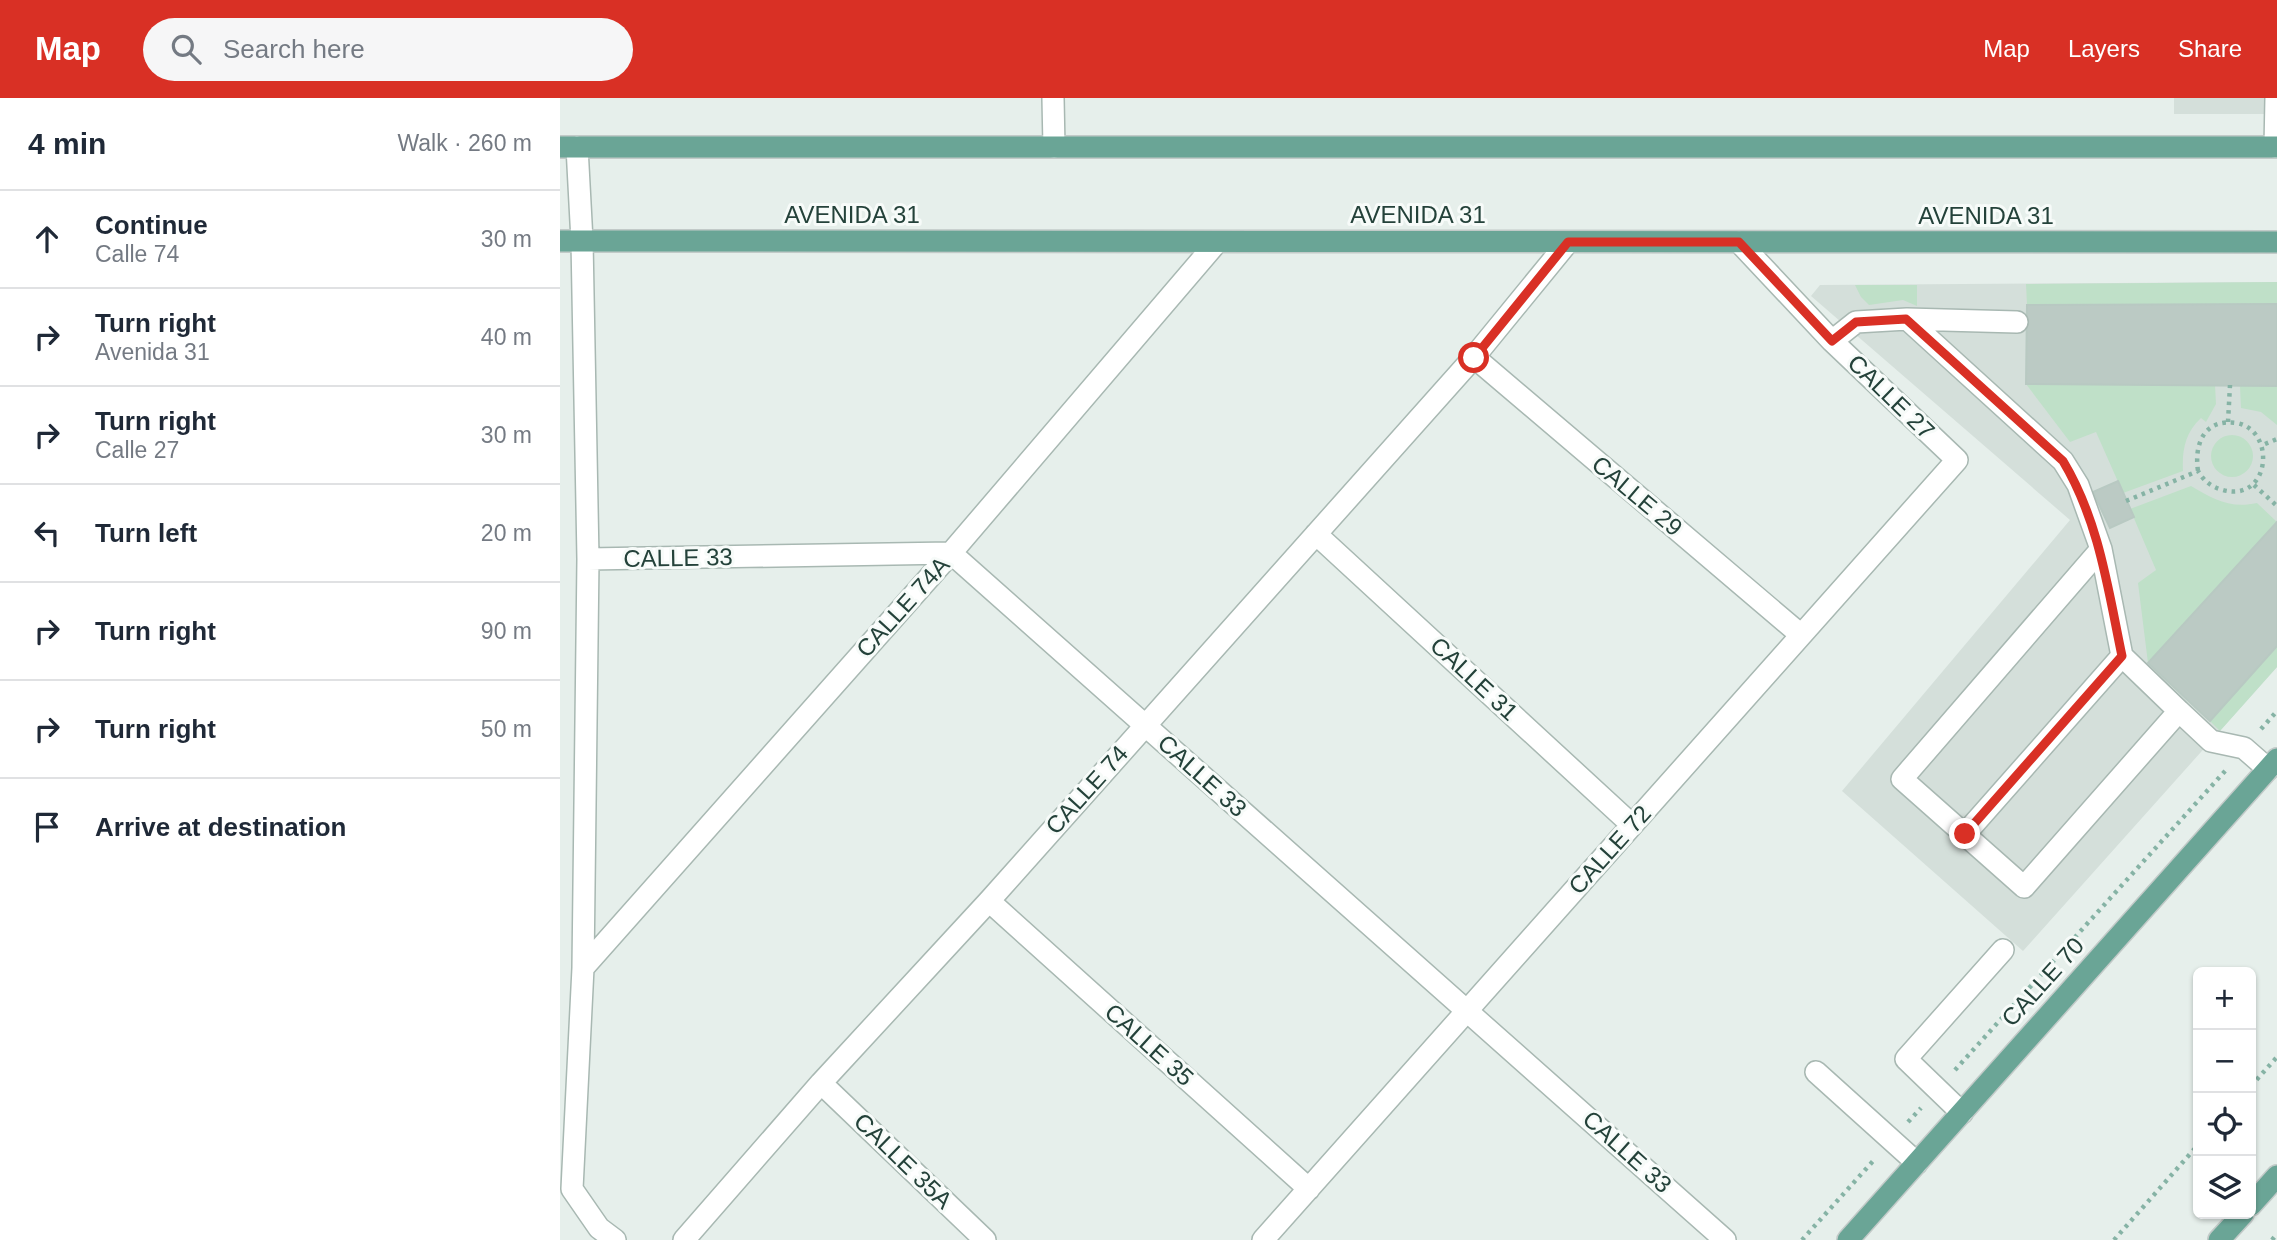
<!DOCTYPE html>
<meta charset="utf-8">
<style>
body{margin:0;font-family:Arial,sans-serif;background:#f6f6f7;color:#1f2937}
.controls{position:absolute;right:21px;bottom:21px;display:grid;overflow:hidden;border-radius:10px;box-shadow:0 2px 5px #0004}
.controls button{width:63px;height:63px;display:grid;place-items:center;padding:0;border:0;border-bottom:2px solid #e0e1e3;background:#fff;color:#1f2937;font:35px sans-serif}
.stop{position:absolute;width:21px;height:21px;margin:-16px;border:5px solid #d93025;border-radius:50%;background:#fff}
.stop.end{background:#d93025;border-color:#fff;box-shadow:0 2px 7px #0008}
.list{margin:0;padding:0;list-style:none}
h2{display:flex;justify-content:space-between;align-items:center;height:91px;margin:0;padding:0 28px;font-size:30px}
h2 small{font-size:23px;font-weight:400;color:#747a83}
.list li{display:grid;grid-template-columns:46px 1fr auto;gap:21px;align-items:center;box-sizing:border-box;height:98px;padding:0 28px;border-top:2px solid #e0e1e3}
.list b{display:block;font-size:26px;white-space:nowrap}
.list p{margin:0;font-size:23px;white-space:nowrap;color:#747a83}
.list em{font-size:23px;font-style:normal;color:#747a83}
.icon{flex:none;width:38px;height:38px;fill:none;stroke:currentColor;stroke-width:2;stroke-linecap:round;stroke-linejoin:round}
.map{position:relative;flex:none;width:1717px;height:1142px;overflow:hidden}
header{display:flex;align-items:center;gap:42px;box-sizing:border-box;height:98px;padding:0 35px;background:#d93025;color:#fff}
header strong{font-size:33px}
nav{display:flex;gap:38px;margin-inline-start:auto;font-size:24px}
.search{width:490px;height:63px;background:#f6f6f7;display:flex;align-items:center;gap:18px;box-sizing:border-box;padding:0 24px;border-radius:38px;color:#747a83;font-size:26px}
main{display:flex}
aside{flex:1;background:#fff}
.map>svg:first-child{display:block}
.built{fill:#d4dfda}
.green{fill:#bfe0c8}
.building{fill:#bbcac4;stroke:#b8c9c2;stroke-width:2}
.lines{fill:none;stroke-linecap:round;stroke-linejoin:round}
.minor-casing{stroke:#a8b8b2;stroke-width:24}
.major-casing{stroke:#c2cac8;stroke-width:24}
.path{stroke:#86b3a5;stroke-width:4.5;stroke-dasharray:3.5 5;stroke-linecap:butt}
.minor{stroke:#fff;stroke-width:21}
.major{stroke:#6aa596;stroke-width:21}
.route{stroke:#d93025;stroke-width:9}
.labels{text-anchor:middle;stroke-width:6;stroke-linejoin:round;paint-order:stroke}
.street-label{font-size:24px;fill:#24423a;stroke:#f7fbf9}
</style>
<header>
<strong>Map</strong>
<div class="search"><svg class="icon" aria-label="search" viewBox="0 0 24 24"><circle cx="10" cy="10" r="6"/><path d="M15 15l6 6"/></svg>Search here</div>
<nav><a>Map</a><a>Layers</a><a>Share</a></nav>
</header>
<main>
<aside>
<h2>4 min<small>Walk · 260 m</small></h2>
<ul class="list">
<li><svg class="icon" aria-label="ahead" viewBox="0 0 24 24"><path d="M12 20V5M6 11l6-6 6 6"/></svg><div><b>Continue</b><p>Calle 74</p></div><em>30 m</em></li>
<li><svg class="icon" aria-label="right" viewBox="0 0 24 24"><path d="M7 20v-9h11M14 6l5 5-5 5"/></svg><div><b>Turn right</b><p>Avenida 31</p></div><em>40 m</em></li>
<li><svg class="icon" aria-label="right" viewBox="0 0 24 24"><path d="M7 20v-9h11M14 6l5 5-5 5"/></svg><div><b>Turn right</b><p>Calle 27</p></div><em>30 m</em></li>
<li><svg class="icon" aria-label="left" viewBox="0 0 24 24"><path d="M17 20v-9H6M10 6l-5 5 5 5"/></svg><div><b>Turn left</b></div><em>20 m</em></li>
<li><svg class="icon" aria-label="right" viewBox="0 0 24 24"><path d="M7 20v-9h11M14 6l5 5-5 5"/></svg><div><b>Turn right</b></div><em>90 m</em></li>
<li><svg class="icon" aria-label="right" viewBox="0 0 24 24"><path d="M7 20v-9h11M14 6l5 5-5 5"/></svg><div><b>Turn right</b></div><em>50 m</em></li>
<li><svg class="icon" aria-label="arrive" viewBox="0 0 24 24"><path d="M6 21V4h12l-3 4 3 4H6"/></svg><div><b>Arrive at destination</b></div></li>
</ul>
</aside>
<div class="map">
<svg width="1717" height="1142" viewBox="0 0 1717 1142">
<rect width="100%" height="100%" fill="#e6efeb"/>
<path class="built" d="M1614 0H1717V16H1614Z
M1717 184V569L1463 853 1282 693 1510 422 1251 198 1260 187Z"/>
<path class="green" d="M1717 184V206L1467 207 1466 186Z
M1295 187H1357V208L1343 202 1309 207 1301 199Z
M1466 286 1655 287 1656 306 1646 324 1641 320C1625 335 1622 352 1623 373L1563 395 1536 334 1510 344Z
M1680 288H1717V327L1701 314 1681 310Z
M1651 358a21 21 0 1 1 42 0a21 21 0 1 1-42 0Z
M1631 388C1653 401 1670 411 1697 405L1717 424 1588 565 1578 485 1596 472 1570 411Z
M1717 548V569L1660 633 1650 623Z"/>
<path class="building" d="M1717 206V288L1466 286 1467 207Z
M1558 383 1574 419 1550 430 1533 394Z
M1717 424V548L1650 623 1588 565Z"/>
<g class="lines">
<g class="minor-casing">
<path id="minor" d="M493 0 494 49
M17 49 22 143 28 461 23 870 12 1091 39 1130 55 1142
M1715 49 1716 0
M1347 221 1457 224
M1272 243 1296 224 1347 221 1503 363 1518 387 1541 451 1562 558 1619 613 1464 789 1342 681 1541 451
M914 259 1241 537
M756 436 1072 727
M28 461 391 455 1165 1142
M1619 613 1651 643 1684 650 1708 671
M1405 736 1562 558
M429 803 749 1091
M23 870 391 455 657 144
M1256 974 1357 1065
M261 985 425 1142
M1402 1015 1346 961 1443 852
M124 1142 261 985 429 803 914 259 1008 144
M703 1142 1397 362 1272 243 1179 144"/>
</g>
<g class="major-casing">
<path id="major" d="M0 49H1717
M0 143 1717 144
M1691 1107 1717 1078
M1288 1142 1717 661
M1659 1142 1683 1116"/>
</g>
<path class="path" d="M1668 324 1670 287
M1705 346 1717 341
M1694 387 1717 408
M1566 403 1638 373C1644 383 1651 389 1663 392 1710 405 1717 333 1677 325 1644 320 1634 346 1638 373
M1701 631 1717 613
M1395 972 1666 672
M1691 988 1717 959
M1348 1024 1361 1010
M1242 1142 1314 1062
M1554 1142 1638 1047
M1712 1142 1717 1136"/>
<use href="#minor" class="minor"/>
<use href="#major" class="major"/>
</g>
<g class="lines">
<path class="route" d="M914 260 1008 144H1179L1272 243 1296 224 1346 221 1503 363C1539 423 1548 491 1562 558L1405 736"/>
</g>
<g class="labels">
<g class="street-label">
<text x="292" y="125">AVENIDA 31</text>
<text x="858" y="125">AVENIDA 31</text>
<text x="1426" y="126">AVENIDA 31</text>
<text transform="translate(1331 299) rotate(44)" y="8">CALLE 27</text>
<text transform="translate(1077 398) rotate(40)" y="8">CALLE 29</text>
<text transform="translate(118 460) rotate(-1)" y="8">CALLE 33</text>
<text transform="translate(343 509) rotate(-48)" y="8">CALLE 74A</text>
<text transform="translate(914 581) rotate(43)" y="8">CALLE 31</text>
<text transform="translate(642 678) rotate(42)" y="8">CALLE 33</text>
<text transform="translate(527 692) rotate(-48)" y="8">CALLE 74</text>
<text transform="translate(1050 752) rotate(-48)" y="8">CALLE 72</text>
<text transform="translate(1483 884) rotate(-48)" y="8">CALLE 70</text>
<text transform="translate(589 947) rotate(42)" y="8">CALLE 35</text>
<text transform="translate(1067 1054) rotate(42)" y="8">CALLE 33</text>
<text transform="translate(343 1063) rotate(44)" y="8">CALLE 35A</text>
</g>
</g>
</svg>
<div class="controls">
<button>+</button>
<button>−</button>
<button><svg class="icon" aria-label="locate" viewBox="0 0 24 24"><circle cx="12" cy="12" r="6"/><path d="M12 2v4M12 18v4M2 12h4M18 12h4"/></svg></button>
<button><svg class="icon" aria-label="layers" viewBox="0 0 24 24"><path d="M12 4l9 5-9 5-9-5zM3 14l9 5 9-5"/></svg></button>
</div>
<div class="stop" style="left:914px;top:260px"></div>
<div class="stop end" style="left:1405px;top:736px"></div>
</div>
</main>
